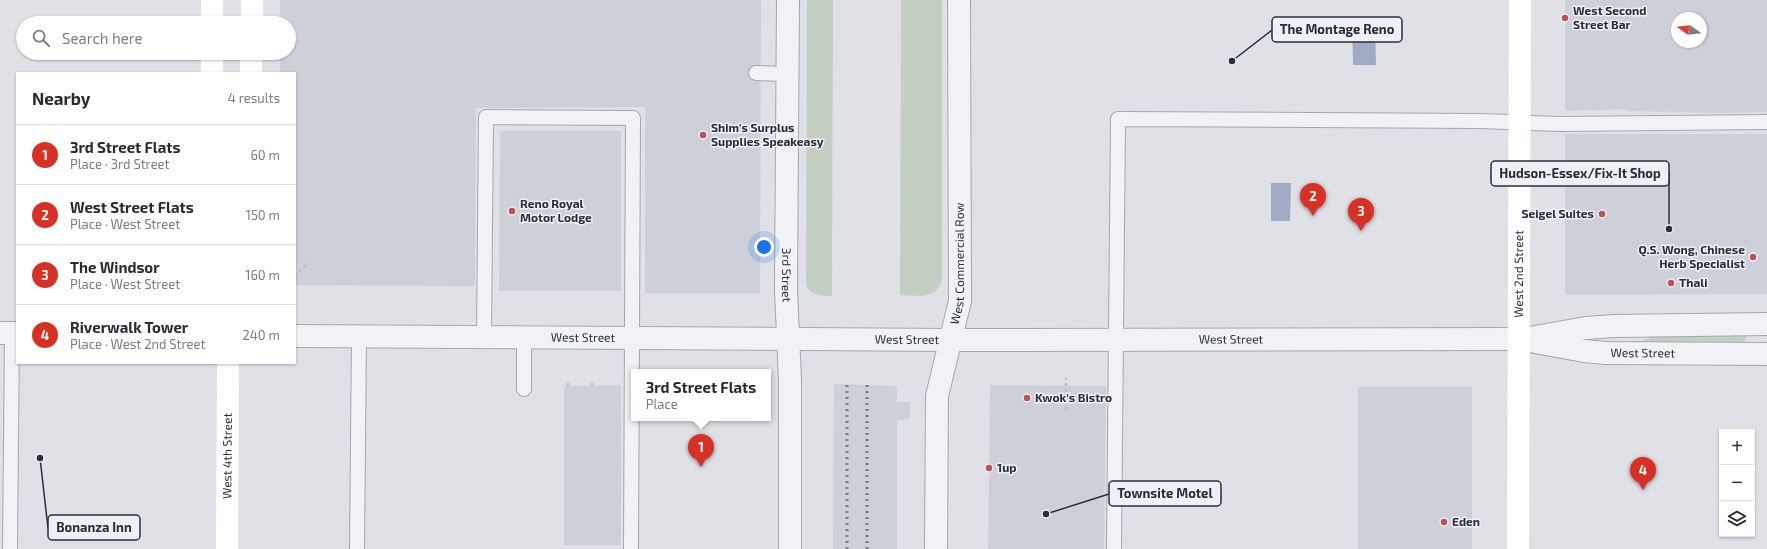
<!DOCTYPE html>
<meta charset="utf-8">
<style>
body{margin:0;font-family:"Exo 2",sans-serif;background:#f2f2f3;color:#2b2b33}
.controls{position:absolute;right:12px;bottom:12px;display:grid;overflow:hidden;border-radius:0px;box-shadow:0 1px 3px #0004}
.controls button{width:36px;height:36px;display:grid;place-items:center;padding:0;border:0;border-bottom:1px solid #e1e1e2;background:#fff;color:#2b2b33;font:20px sans-serif}
.compass{position:absolute;left:1671px;top:12px;width:36px;height:36px;border-radius:50%;background:#fff;box-shadow:0 1px 3px #0004;rotate:284deg}
.you{position:absolute;left:764px;top:247px;width:14px;height:14px;margin:-10px;border:3px solid #fff;border-radius:50%;background:#1a73e8;box-shadow:0 0 0 6px #1a73e833}
.badge{display:grid;place-items:center;width:26px;height:26px;border-radius:50%;background:#d93025;color:#fff;font-size:13px;font-weight:700}
.pin{position:absolute;translate:-50% -33px;filter:drop-shadow(0 1px 2px #0008)}
.pin::after{content:'';position:absolute;top:21px;width:14px;height:12px;background:inherit;clip-path:polygon(0 0,100% 0,50% 100%)}
.popup{position:absolute;left:631px;top:369px;width:140px;height:52px;box-sizing:border-box;display:grid;place-content:center;border-radius:0px;background:#fff;filter:drop-shadow(0 1px 3px #0005);font-size:13px;white-space:nowrap;color:#7c7c81}
.popup b{font-size:15px;color:#2b2b33}
.popup::after{content:'';position:absolute;left:50%;top:100%;margin-left:-8px;border:8px solid transparent;border-top-color:#fff}
.list{margin:0;padding:0;list-style:none}
h2{display:flex;justify-content:space-between;align-items:center;height:52px;margin:0;padding:0 16px;font-size:17px}
h2 small{font-size:13px;font-weight:400;color:#7c7c81}
.list li{display:grid;grid-template-columns:26px 1fr auto;gap:12px;align-items:center;box-sizing:border-box;height:60px;padding:0 16px;border-top:1px solid #e1e1e2}
.list b{display:block;font-size:15px;white-space:nowrap}
.list p{margin:0;font-size:13px;white-space:nowrap;color:#7c7c81}
.list em{font-size:13px;font-style:normal;color:#7c7c81}
.icon{flex:none;width:22px;height:22px;fill:none;stroke:currentColor;stroke-width:2;stroke-linecap:round;stroke-linejoin:round}
.map{position:relative;flex:none;width:1767px;height:549px;overflow:hidden}
.search{position:absolute;background:#fff;box-shadow:0 1px 3px #0004;left:16px;top:16px;width:280px;height:44px;display:flex;align-items:center;gap:10px;box-sizing:border-box;padding:0 14px;border-radius:22px;color:#7c7c81;font-size:15px}
.panel{position:absolute;background:#fff;box-shadow:0 1px 3px #0004;left:16px;top:72px;width:280px;height:292px;border-radius:0px}
.map>svg:first-child{display:block}
.built{fill:#cdd0d8;fill-rule:evenodd}
.green{fill:#c3d0c1}
.water{fill:#9eabc3}
.lines{fill:none;stroke-linecap:round;stroke-linejoin:round}
.service-casing{stroke:#a5a8b0;stroke-width:16}
.minor-casing{stroke:#a5a8b0;stroke-width:24}
.tertiary-casing{stroke:#a5a8b0;stroke-width:24}
.path{stroke:#bdbfc5;stroke-width:2.5;stroke-dasharray:3 3;stroke-linecap:butt}
.service{stroke:#f1f2f5;stroke-width:14}
.minor{stroke:#f1f2f5;stroke-width:22}
.tertiary{stroke:#f1f2f5;stroke-width:22}
.secondary{stroke:#fff;stroke-width:22}
.rail{stroke:#7a7f8e;stroke-width:3;stroke-dasharray:2 4;stroke-linecap:butt}
.poi-dot{fill:#be5253;stroke:#eef0f4;stroke-width:1.5}
.labels{text-anchor:middle;stroke-width:3;stroke-linejoin:round;paint-order:stroke}
.poi-label{font-size:12px;font-weight:bold;fill:#2a2e3c;stroke:#eef0f4;text-anchor:start}
.street-label{font-size:12px;fill:#2a2e3c;stroke:#eef0f4}
.leader{fill:none;stroke:#2a2e3c;stroke-width:1.5}
.callout-dot{fill:#2a2e3c;stroke:#eef0f4;stroke-width:1.5}
.callout{fill:#eef0f4;stroke:#2a2e3c;stroke-width:1.5}
.callout-label{font-size:13px;text-anchor:middle;font-weight:bold;fill:#2a2e3c}
</style>
<div class="map">
<svg width="1767" height="549" viewBox="0 0 1767 549">
<rect width="100%" height="100%" fill="#dfe1e7"/>
<path class="built" d="M280 0H761L760 293H645V107L476 108 475 286 295 285V73H280V53H289V23H280Z
M1565 0H1767V112L1726 113 1624 111 1627 109 1565 111ZM1677 18H1701V42H1677Z
M500 131H621V291H499Z
M1565 134H1767V294L1565 295Z
M834 384 897 386V402H910V419L897 420V549H833Z
M621 385V545H564V386Z
M990 385 1106 386 1104 549H988Z
M1358 387H1472V549H1358Z"/>
<path class="green" d="M807 0H833L832 296C822 296 809 296 806 284Z
M901 0H942V279C938 300 917 296 900 295Z
M1746 334 1745 347H1626L1657 335Z"/>
<path class="water" d="M1352 19H1375L1376 65H1353Z
M1271 183H1291L1290 221H1271Z"/>
<g class="lines">
<g class="service-casing">
<path id="service" d="M756 73 787 74
M524 337V389
M484 338 486 117 633 118 631 549
M10 549 12 333
M357 549 359 336
M1114 549 1118 119 1481 121 1559 124 1767 122"/>
</g>
<g class="minor-casing">
<g id="minor">
<path id="s1" d="M788 0 786 289 790 382V549"/>
<path d="M0 333H17"/>
<path d="M1535 337 1586 328 1614 326 1767 324"/>
<path id="s2" d="M1519 339 1584 351 1606 353 1767 354"/>
<path id="s3" d="M936 549 937 396 960 301 959 0"/>
</g>
</g>
<g class="tertiary-casing">
<g id="tertiary">
<path id="s4" d="M295 336 951 340 1519 339"/>
</g>
</g>
<path class="path" d="M295 276 308 263
M568 386V380
M592 386V380
M1066 410V378"/>
<use href="#service" class="service"/>
<use href="#minor" class="minor"/>
<use href="#tertiary" class="tertiary"/>
<g class="secondary">
<path d="M212 23V0"/>
<path d="M252 23V0"/>
<path d="M212 73V53"/>
<path d="M251 73V53"/>
<path id="s5" d="M227 549 228 363"/>
<path id="s6" d="M1518 549 1520 0"/>
</g>
<path class="rail" d="M847 549V385
M867 549V385"/>
</g>
<g class="poi-dot">
<circle cx="1565" cy="18" r="4"/>
<circle cx="703" cy="135" r="4"/>
<circle cx="512" cy="211" r="4"/>
<circle cx="1602" cy="214" r="4"/>
<circle cx="1753" cy="257" r="4"/>
<circle cx="1671" cy="283" r="4"/>
<circle cx="1027" cy="398" r="4"/>
<circle cx="989" cy="468" r="4"/>
<circle cx="1444" cy="522" r="4"/>
</g>
<g class="labels">
<g class="poi-label">
<text x="1573" y="15">West Second<tspan x="1573" dy="14">Street Bar</tspan></text>
<text x="711" y="132">Shim's Surplus<tspan x="711" dy="14">Supplies Speakeasy</tspan></text>
<text x="520" y="208">Reno Royal<tspan x="520" dy="14">Motor Lodge</tspan></text>
<text x="1594" y="218" text-anchor="end">Seigel Suites</text>
<text x="1745" y="254" text-anchor="end">Q.S. Wong, Chinese<tspan x="1745" dy="14">Herb Specialist</tspan></text>
<text x="1679" y="287">Thali</text>
<text x="1035" y="402">Kwok's Bistro</text>
<text x="997" y="472">1up</text>
<text x="1452" y="526">Eden</text>
</g>
<g class="street-label">
<text dy="4" stroke="none"><textPath href="#s3" startOffset="288">West Commercial Row</textPath></text>
<text dy="4" stroke="none"><textPath href="#s1" startOffset="275">3rd Street</textPath></text>
<text dy="4" stroke="none"><textPath href="#s6" startOffset="275">West 2nd Street</textPath></text>
<text dy="4" stroke="none"><textPath href="#s4" startOffset="288">West Street</textPath></text>
<text dy="4" stroke="none"><textPath href="#s4" startOffset="612">West Street</textPath></text>
<text dy="4" stroke="none"><textPath href="#s4" startOffset="936">West Street</textPath></text>
<text dy="4" stroke="none"><textPath href="#s2" startOffset="125">West Street</textPath></text>
<text dy="4" stroke="none"><textPath href="#s5" startOffset="93">West 4th Street</textPath></text>
</g>
</g>
<path class="leader" d="M1232 61L1272 30M1669 229L1669 173M1046 514L1109 494M40 458L48 528"/>
<g class="callout-dot">
<circle cx="1232" cy="61" r="4"/>
<circle cx="1669" cy="229" r="4"/>
<circle cx="1046" cy="514" r="4"/>
<circle cx="40" cy="458" r="4"/>
</g>
<g class="callout">
<rect x="1272" y="17" width="130" height="25" rx="4"/>
<rect x="1491" y="161" width="178" height="25" rx="4"/>
<rect x="1109" y="481" width="112" height="25" rx="4"/>
<rect x="48" y="515" width="92" height="25" rx="4"/>
</g>
<g class="callout-label">
<text x="1337" y="34">The Montage Reno</text>
<text x="1580" y="178">Hudson-Essex/Fix-It Shop</text>
<text x="1165" y="498">Townsite Motel</text>
<text x="94" y="532">Bonanza Inn</text>
</g>
</svg>
<div class="controls">
<button>+</button>
<button>−</button>
<button><svg class="icon" aria-label="layers" viewBox="0 0 24 24"><path d="M12 4l9 5-9 5-9-5zM3 14l9 5 9-5"/></svg></button>
</div>
<svg class="compass" viewBox="-18 -18 36 36"><path d="M0-13l5 13h-10z" fill="#e53935"/><path d="M0 13l5-13h-10z" fill="#7c7c81"/></svg>
<div class="you"></div>
<div class="pin badge" style="left:701px;top:467px">1</div>
<div class="popup"><b>3rd Street Flats</b>Place</div>
<div class="pin badge" style="left:1313px;top:216px">2</div>
<div class="pin badge" style="left:1361px;top:231px">3</div>
<div class="pin badge" style="left:1643px;top:490px">4</div>
<div class="search"><svg class="icon" aria-label="search" viewBox="0 0 24 24"><circle cx="10" cy="10" r="6"/><path d="M15 15l6 6"/></svg>Search here</div>
<section class="panel">
<h2>Nearby<small>4 results</small></h2>
<ul class="list">
<li><span class="badge">1</span><div><b>3rd Street Flats</b><p>Place · 3rd Street</p></div><em>60 m</em></li>
<li><span class="badge">2</span><div><b>West Street Flats</b><p>Place · West Street</p></div><em>150 m</em></li>
<li><span class="badge">3</span><div><b>The Windsor</b><p>Place · West Street</p></div><em>160 m</em></li>
<li><span class="badge">4</span><div><b>Riverwalk Tower</b><p>Place · West 2nd Street</p></div><em>240 m</em></li>
</ul>
</section>
</div>
